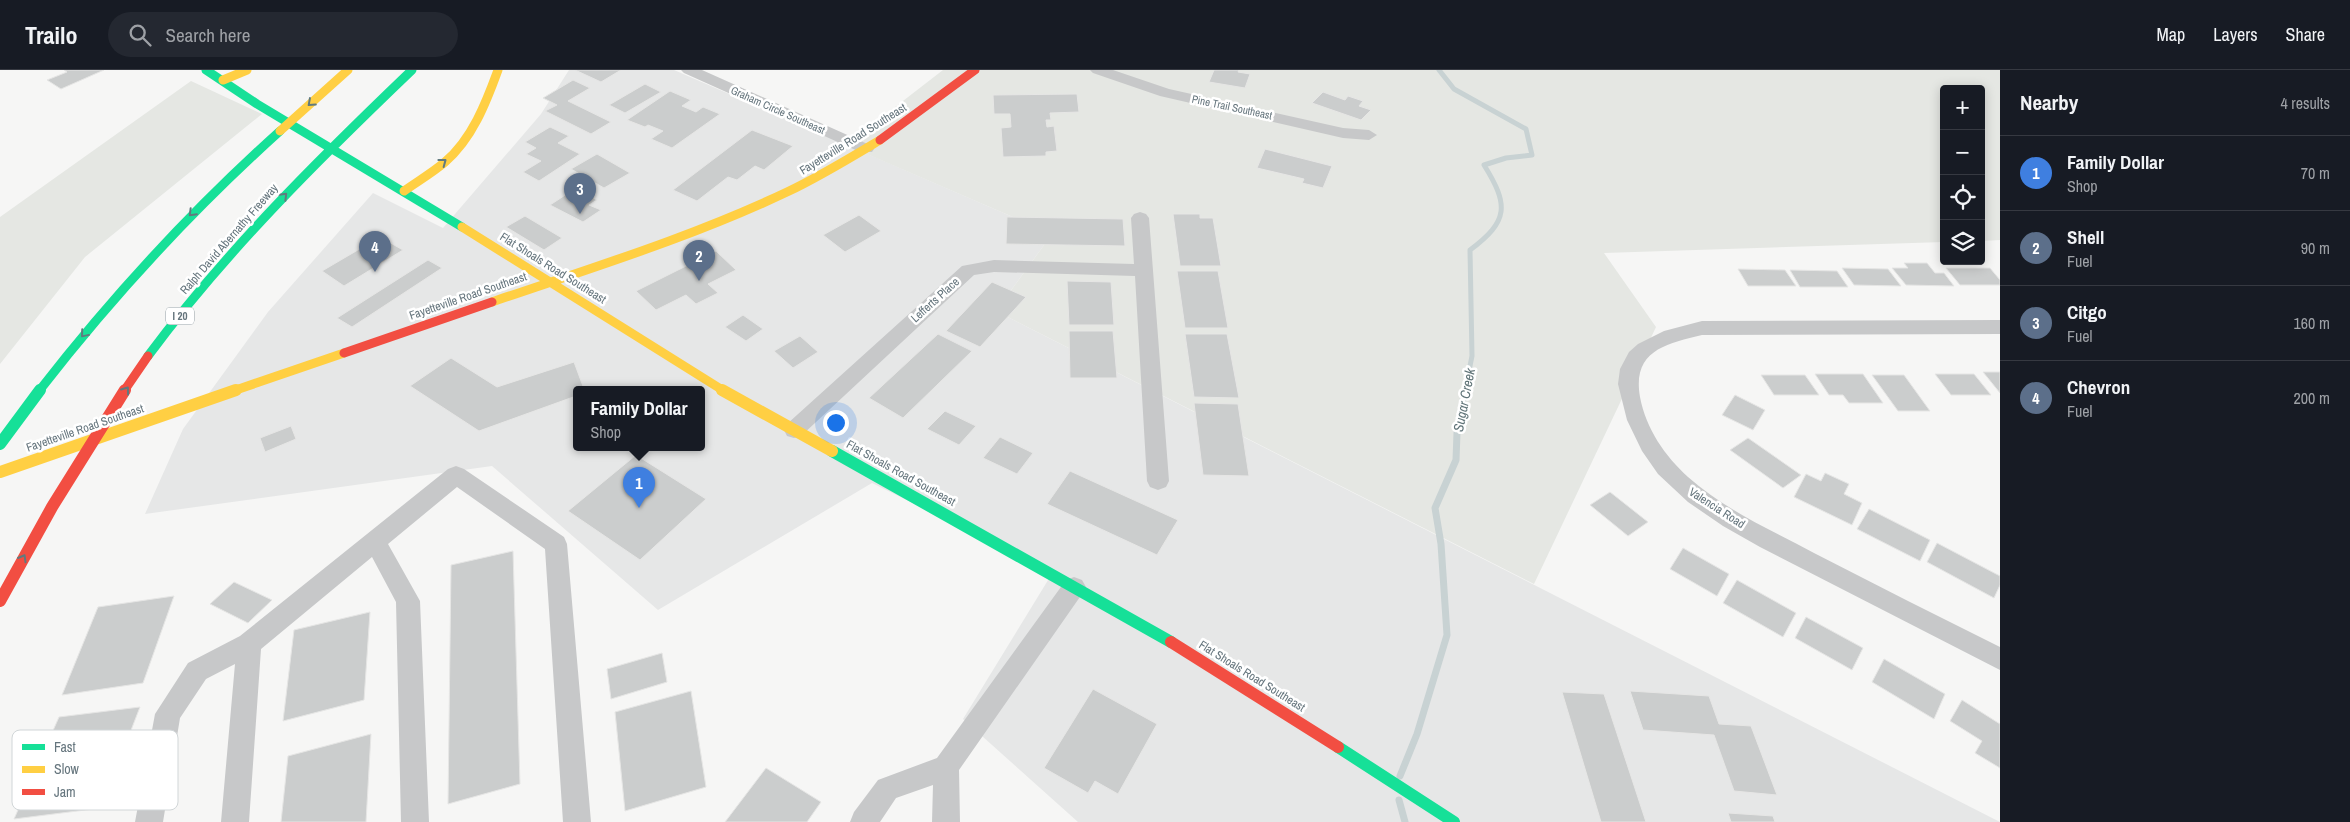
<!DOCTYPE html>
<meta charset="utf-8">
<style>
body{margin:0;font-family:"Archivo Narrow",sans-serif;background:#242831;color:#f1f3f6}
.controls{position:absolute;right:15px;top:15px;display:grid;overflow:hidden;border-radius:5px;box-shadow:0 2px 12px #0003}
.controls button{width:45px;height:45px;display:grid;place-items:center;padding:0;border:0;border-bottom:1px solid #363941;background:#171b24;color:#f1f3f6;font:25px sans-serif}
.you{position:absolute;left:835px;top:352px;width:18px;height:18px;margin:-12px;border:4px solid #fff;border-radius:50%;background:#1a73e8;box-shadow:0 0 0 8px #1a73e833}
.badge{display:grid;place-items:center;width:32px;height:32px;border-radius:50%;background:#b45309;color:#fff;font-size:16px;font-weight:700}
.pin{position:absolute;translate:-50% -41px;filter:drop-shadow(0 1px 2px #0008)}
.pin::after{content:'';position:absolute;top:26px;width:18px;height:15px;background:inherit;clip-path:polygon(0 0,100% 0,50% 100%)}
.popup{position:absolute;left:573px;top:316px;width:132px;height:65px;box-sizing:border-box;display:grid;place-content:center;border-radius:5px;background:#171b24;filter:drop-shadow(0 1px 4px #0005);font-size:16px;white-space:nowrap;color:#9ea1a6}
.popup b{font-size:19px;color:#f1f3f6}
.popup::after{content:'';position:absolute;left:50%;top:100%;margin-left:-10px;border:10px solid transparent;border-top-color:#171b24}
.list{margin:0;padding:0;list-style:none}
h2{display:flex;justify-content:space-between;align-items:center;height:65px;margin:0;padding:0 20px;font-size:21px}
h2 small{font-size:16px;font-weight:400;color:#9ea1a6}
.list li{display:grid;grid-template-columns:32px 1fr auto;gap:15px;align-items:center;box-sizing:border-box;height:75px;padding:0 20px;border-top:1px solid #363941}
.list b{display:block;font-size:19px;white-space:nowrap}
.list p{margin:0;font-size:16px;white-space:nowrap;color:#9ea1a6}
.list em{font-size:16px;font-style:normal;color:#9ea1a6}
.icon{flex:none;width:28px;height:28px;fill:none;stroke:currentColor;stroke-width:2;stroke-linecap:round;stroke-linejoin:round}
.map{position:relative;flex:none;width:2000px;height:752px;overflow:hidden}
header{display:flex;align-items:center;gap:30px;box-sizing:border-box;height:70px;padding:0 25px;background:#171b24;border-bottom:1px solid #363941}
header strong{font-size:24px}
nav{display:flex;gap:28px;margin-inline-start:auto;font-size:18px}
.search{width:350px;height:45px;background:#242831;display:flex;align-items:center;gap:12px;box-sizing:border-box;padding:0 18px;border-radius:28px;color:#9ea1a6;font-size:19px}
main{display:flex}
aside{flex:1;background:#171b24}
.map>svg:first-child{display:block}
.built{fill:#e6e7e7;fill-rule:evenodd}
.green{fill:#e5e7e3}
.lines{fill:none;stroke-linecap:round;stroke-linejoin:round}
.stream-far1{stroke:#c8d2d3;stroke-width:5}
.stream{stroke:#c8d2d3;stroke-width:7}
.building{fill:#cbcdcd;stroke:#e6e6e5}
.street{fill:#c7c8c9;fill-rule:evenodd}
.fast-far1{stroke:#16e098;stroke-width:9}
.fast{stroke:#16e098;stroke-width:12}
.slow-far1{stroke:#ffcf43;stroke-width:9}
.slow{stroke:#ffcf43;stroke-width:12}
.jam-far1{stroke:#f24e42;stroke-width:9}
.jam{stroke:#f24e42;stroke-width:12}
.oneway{stroke:#617a7e}
.labels{text-anchor:middle;stroke-width:5;stroke-linejoin:round;paint-order:stroke}
.far-street-label{font-size:11px;fill:#65757d;stroke:#fff}
.shield{fill:#fff;stroke:#939ea4;stroke-width:1}
.shield-label{font-size:11px;font-weight:bold;fill:#65757d}
.street-label{font-size:12px;fill:#65757d;stroke:#fff}
.water-label{font-size:14px;font-style:italic;fill:#607478;stroke:#fff}
.key{fill:#fff;stroke:#d1d6d8;stroke-width:1}
.key-label{font-size:14px;fill:#65757d}
</style>
<header>
<strong>Trailo</strong>
<div class="search"><svg class="icon" aria-label="search" viewBox="0 0 24 24"><circle cx="10" cy="10" r="6"/><path d="M15 15l6 6"/></svg>Search here</div>
<nav><a>Map</a><a>Layers</a><a>Share</a></nav>
</header>
<main>
<div class="map">
<svg width="2000" height="752" viewBox="0 0 2000 752">
<rect width="100%" height="100%" fill="#f6f6f5"/>
<path class="built" d="M569 0H674L1052 164 996 241 2000 752H1078L963 649 1053 502 872 413 658 540 492 396 145 444 183 359 268 242 373 123 443 158 541 44ZM576 319H702V377H576Z"/>
<path class="green" d="M943 0H2000V170L1981 171V19H1944V172L1604 183 1656 257 1534 514 996 241 1052 164 846 75Z
M191 11 262 44 85 187 0 294V147Z"/>
<g class="lines">
<path class="stream-far1" d="M1439 0 1454 19 1526 59 1532 85 1506 88 1484 95C1509 135 1509 151 1470 180L1472 286 1465 321"/>
<path class="stream" d="M1400 706 1417 664 1447 565 1441 474 1435 438 1456 390 1457 363 1465 320
M1399 730 1405 752"/>
</g>
<path class="building" d="M64 0H104L61 19 47 10 67 2Z
M575 0H621L601 12Z
M1214 0H1239L1238 2 1250 4 1245 18 1209 12Z
M573 10 590 18 568 31 611 52 591 64 545 41 557 35 543 28Z
M645 14 661 22 625 43 609 35Z
M670 21 691 30 682 36 696 42 703 37 720 44 672 78 651 69 663 61 648 55 645 57 627 50Z
M1323 22 1345 30 1348 26 1363 31 1359 36 1371 40 1361 50 1312 33Z
M1077 24 1079 42 1050 43 1051 50H1046L1047 57 1054 56 1057 81 1046 82V86L1003 87 1001 58 1011 57 1010 44H994L993 25Z
M550 57 569 66 558 73 580 84 539 111 523 102 541 91 526 84 536 78 525 72Z
M752 60 793 76 764 100 755 96 737 110 728 107 697 131 673 120Z
M1265 79 1332 96 1323 118 1302 113 1304 109 1257 98Z
M597 84 630 103 604 118 571 99Z
M576 118 597 130 589 135 601 140 583 152 550 135Z
M1173 144H1200V148H1213L1221 196H1180Z
M859 145 881 161 845 182 823 165Z
M525 146 562 168 544 180 506 157Z
M1007 147 1123 149 1125 176 1006 174Z
M380 167 403 180 344 216 322 201Z
M716 181 736 200 708 214 718 223 696 234 686 225 656 240 636 221Z
M428 190 442 198 352 257 337 248Z
M1904 193H1927L1935 203H1944L1954 216 1906 215 1892 198H1908Z
M1842 198 1888 199 1901 216 1854 215Z
M1946 198H1990L2000 210V215H1960Z
M1738 199 1785 200 1796 216H1748Z
M1790 200 1837 201 1848 217H1800Z
M1177 201H1218L1228 258H1185Z
M1067 211 1111 212 1114 255H1069Z
M992 212 1026 227 980 277 946 261Z
M743 245 763 259 746 271 725 257Z
M1069 261H1113L1117 308H1070Z
M938 264 972 281 903 348 869 328Z
M1185 264H1227L1239 328 1194 327Z
M800 266 818 282 793 298 774 281Z
M451 288 497 317 574 292 584 319H576V326L479 361 410 316Z
M1983 302H2000V323Z
M1815 304H1863L1883 333H1849L1843 325H1829Z
M1935 304H1974L1991 325H1951Z
M1761 305H1805L1819 325H1774Z
M1872 305H1904L1930 341H1898Z
M1735 325 1765 340 1753 360 1722 345Z
M1194 333 1238 334 1249 406 1203 405Z
M945 341 976 356 959 375 927 359Z
M291 356 296 369 265 382 260 368Z
M1000 367 1033 383 1017 404 983 388Z
M1748 368 1801 405 1783 418 1730 380Z
M636 385 706 429 640 490 568 441Z
M1070 401 1178 450 1157 485 1047 434Z
M1825 403 1849 414 1844 424 1862 433 1852 455 1794 427 1806 404 1821 411Z
M1610 422 1648 452 1628 466 1590 435Z
M1869 439 1930 470 1920 491 1857 459Z
M1937 473 2000 506V515L1994 528 1927 492Z
M1683 478 1729 504 1717 526 1670 499Z
M513 481 520 714 448 734 451 495Z
M1737 510 1796 543 1783 567 1723 533Z
M234 512 272 530 248 553 210 534Z
M174 526 143 613 62 625 98 537Z
M370 542 364 630 283 651 294 560Z
M1806 547 1863 578 1852 600 1795 568Z
M662 583 667 612 611 629 607 599Z
M1884 589 1945 624 1934 649 1872 612Z
M1093 619 1157 654 1118 724 1095 711 1088 723 1044 698Z
M691 621 706 717 625 741 615 642Z
M1630 621 1709 626 1719 654 1751 656 1777 725 1734 721 1714 665 1643 660Z
M1562 622 1604 624 1646 752H1601Z
M1962 630 2000 654V698L1975 683 1982 671 1950 651Z
M140 637 101 738 14 749 59 647Z
M371 664 366 752H281L288 686Z
M766 698 821 732 807 752H725Z
M1728 743 1773 746 1775 752H1731Z"/>
<g class="lines">
<path class="street" d="M681 0H702L872 76 874 79 872 82H860L684 3Z
M1090 0H1113L1169 19 1343 58 1369 60 1377 65 1369 70 1343 68 1160 26 1093 3Z
M1140 142 1146 144 1149 148 1169 411 1166 417 1158 420 1150 417 1147 411 1135 206 994 202 974 205 801 366 794 368 787 366 784 360 787 354 962 196 994 190 1134 194 1131 148 1134 144Z
M2000 250V264L1702 265C1665 274 1632 281 1640 327 1646 359 1665 386 1688 407 1725 440 1771 460 1814 483 1876 515 1938 546 2000 577V600L1760 477 1723 456 1688 432 1658 404 1642 381 1627 350 1618 314 1620 299 1629 282 1638 274 1664 261 1702 251Z
M456 396 464 399 564 467 567 474 591 752H563L545 479 457 417 388 474 420 531 429 752H401L396 532 372 487 261 579 249 752H221L235 594 206 609 180 648 163 752H135L155 644 188 593 240 566 448 399Z
M1074 507 1082 510 1086 517 1082 524 959 700 960 752H932L933 715 896 728 880 752H850L854 742 878 710 937 688 1066 510Z"/>
<path class="fast-far1" d="M206 0 257 34 462 157
M148 286C226 181 318 90 412 0
M39 321C112 227 191 141 280 61"/>
<path class="fast" d="M0 374 40 320
M832 381 1171 572
M1338 677 1454 752"/>
<path class="slow-far1" d="M223 10 247 0
M280 61 348 0
M404 121C418 111 432 103 445 92 472 69 486 33 498 0
M462 157 724 321
M492 232C591 198 692 167 787 122 819 107 850 88 880 70
M233 321 344 283"/>
<path class="slow" d="M722 320 832 381
M0 402 236 320"/>
<path class="jam-far1" d="M880 70 975 0
M344 283 492 232
M124 321 148 286"/>
<path class="jam" d="M0 531 52 437 125 320
M1171 572 1338 677"/>
</g>
<defs><path id="oneway-chevron" d="M-2-3.5L2.5 0L-2 3.5" fill="none" stroke-width="1.6" stroke-linecap="round" stroke-linejoin="round" transform="scale(1.25)"/></defs>
<g class="oneway">
<use href="#oneway-chevron" transform="translate(311 33) rotate(138)"/>
<use href="#oneway-chevron" transform="translate(443 92) rotate(-37)"/>
<use href="#oneway-chevron" transform="translate(284 126) rotate(-45)"/>
<use href="#oneway-chevron" transform="translate(192 143) rotate(135)"/>
<use href="#oneway-chevron" transform="translate(84 264) rotate(130)"/>
<use href="#oneway-chevron" transform="translate(126 320) rotate(-54)"/>
<use href="#oneway-chevron" transform="translate(23 488) rotate(-60)"/>
</g>
<g class="labels">
<g class="far-street-label">
<text transform="translate(1232 37) rotate(12)" y="4">Pine Trail Southeast</text>
<text transform="translate(778 40) rotate(24)" y="4">Graham Circle Southeast</text>
</g>
<rect class="shield" x="166" y="237.5" width="28" height="17" rx="4"/>
<g class="shield-label">
<text x="180" y="250">I 20</text>
</g>
<g class="street-label">
<text transform="translate(853 69) rotate(-32)" y="4">Fayetteville Road Southeast</text>
<text transform="translate(229 169) rotate(-49)" y="4">Ralph David Abernathy Freeway</text>
<text transform="translate(553 198) rotate(32)" y="4">Flat Shoals Road Southeast</text>
<text transform="translate(468 226) rotate(-19)" y="4">Fayetteville Road Southeast</text>
<text transform="translate(935 230) rotate(-42)" y="4">Lefferts Place</text>
<text transform="translate(85 358) rotate(-19)" y="4">Fayetteville Road Southeast</text>
<text transform="translate(901 403) rotate(29)" y="4">Flat Shoals Road Southeast</text>
<text transform="translate(1717 438) rotate(33)" y="4">Valencia Road</text>
<text transform="translate(1252 606) rotate(32)" y="4">Flat Shoals Road Southeast</text>
</g>
<g class="water-label">
<text transform="translate(1464 330) rotate(-79)" y="5">Sugar Creek</text>
</g>
</g>
<rect x="12" y="660" width="166" height="80" rx="8" class="key"/>
<rect x="22" y="674" width="23" height="6" fill="#16e098"/>
<rect x="22" y="696" width="23" height="7" fill="#ffcf43"/>
<rect x="22" y="719" width="23" height="6" fill="#f24e42"/>
<g class="key-label">
<text x="54" y="682">Fast</text>
<text x="54" y="704">Slow</text>
<text x="54" y="727">Jam</text>
</g>
</svg>
<div class="controls">
<button>+</button>
<button>−</button>
<button><svg class="icon" aria-label="locate" viewBox="0 0 24 24"><circle cx="12" cy="12" r="6"/><path d="M12 2v4M12 18v4M2 12h4M18 12h4"/></svg></button>
<button><svg class="icon" aria-label="layers" viewBox="0 0 24 24"><path d="M12 4l9 5-9 5-9-5zM3 14l9 5 9-5"/></svg></button>
</div>
<div class="you"></div>
<div class="pin badge" style="left:639px;top:438px;background:#3f7fe0">1</div>
<div class="popup"><b>Family Dollar</b>Shop</div>
<div class="pin badge" style="left:699px;top:211px;background:#5c6f8a">2</div>
<div class="pin badge" style="left:580px;top:144px;background:#5c6f8a">3</div>
<div class="pin badge" style="left:375px;top:202px;background:#5c6f8a">4</div>
</div>
<aside>
<h2>Nearby<small>4 results</small></h2>
<ul class="list">
<li><span class="badge" style="background:#3f7fe0">1</span><div><b>Family Dollar</b><p>Shop</p></div><em>70 m</em></li>
<li><span class="badge" style="background:#5c6f8a">2</span><div><b>Shell</b><p>Fuel</p></div><em>90 m</em></li>
<li><span class="badge" style="background:#5c6f8a">3</span><div><b>Citgo</b><p>Fuel</p></div><em>160 m</em></li>
<li><span class="badge" style="background:#5c6f8a">4</span><div><b>Chevron</b><p>Fuel</p></div><em>200 m</em></li>
</ul>
</aside>
</main>
